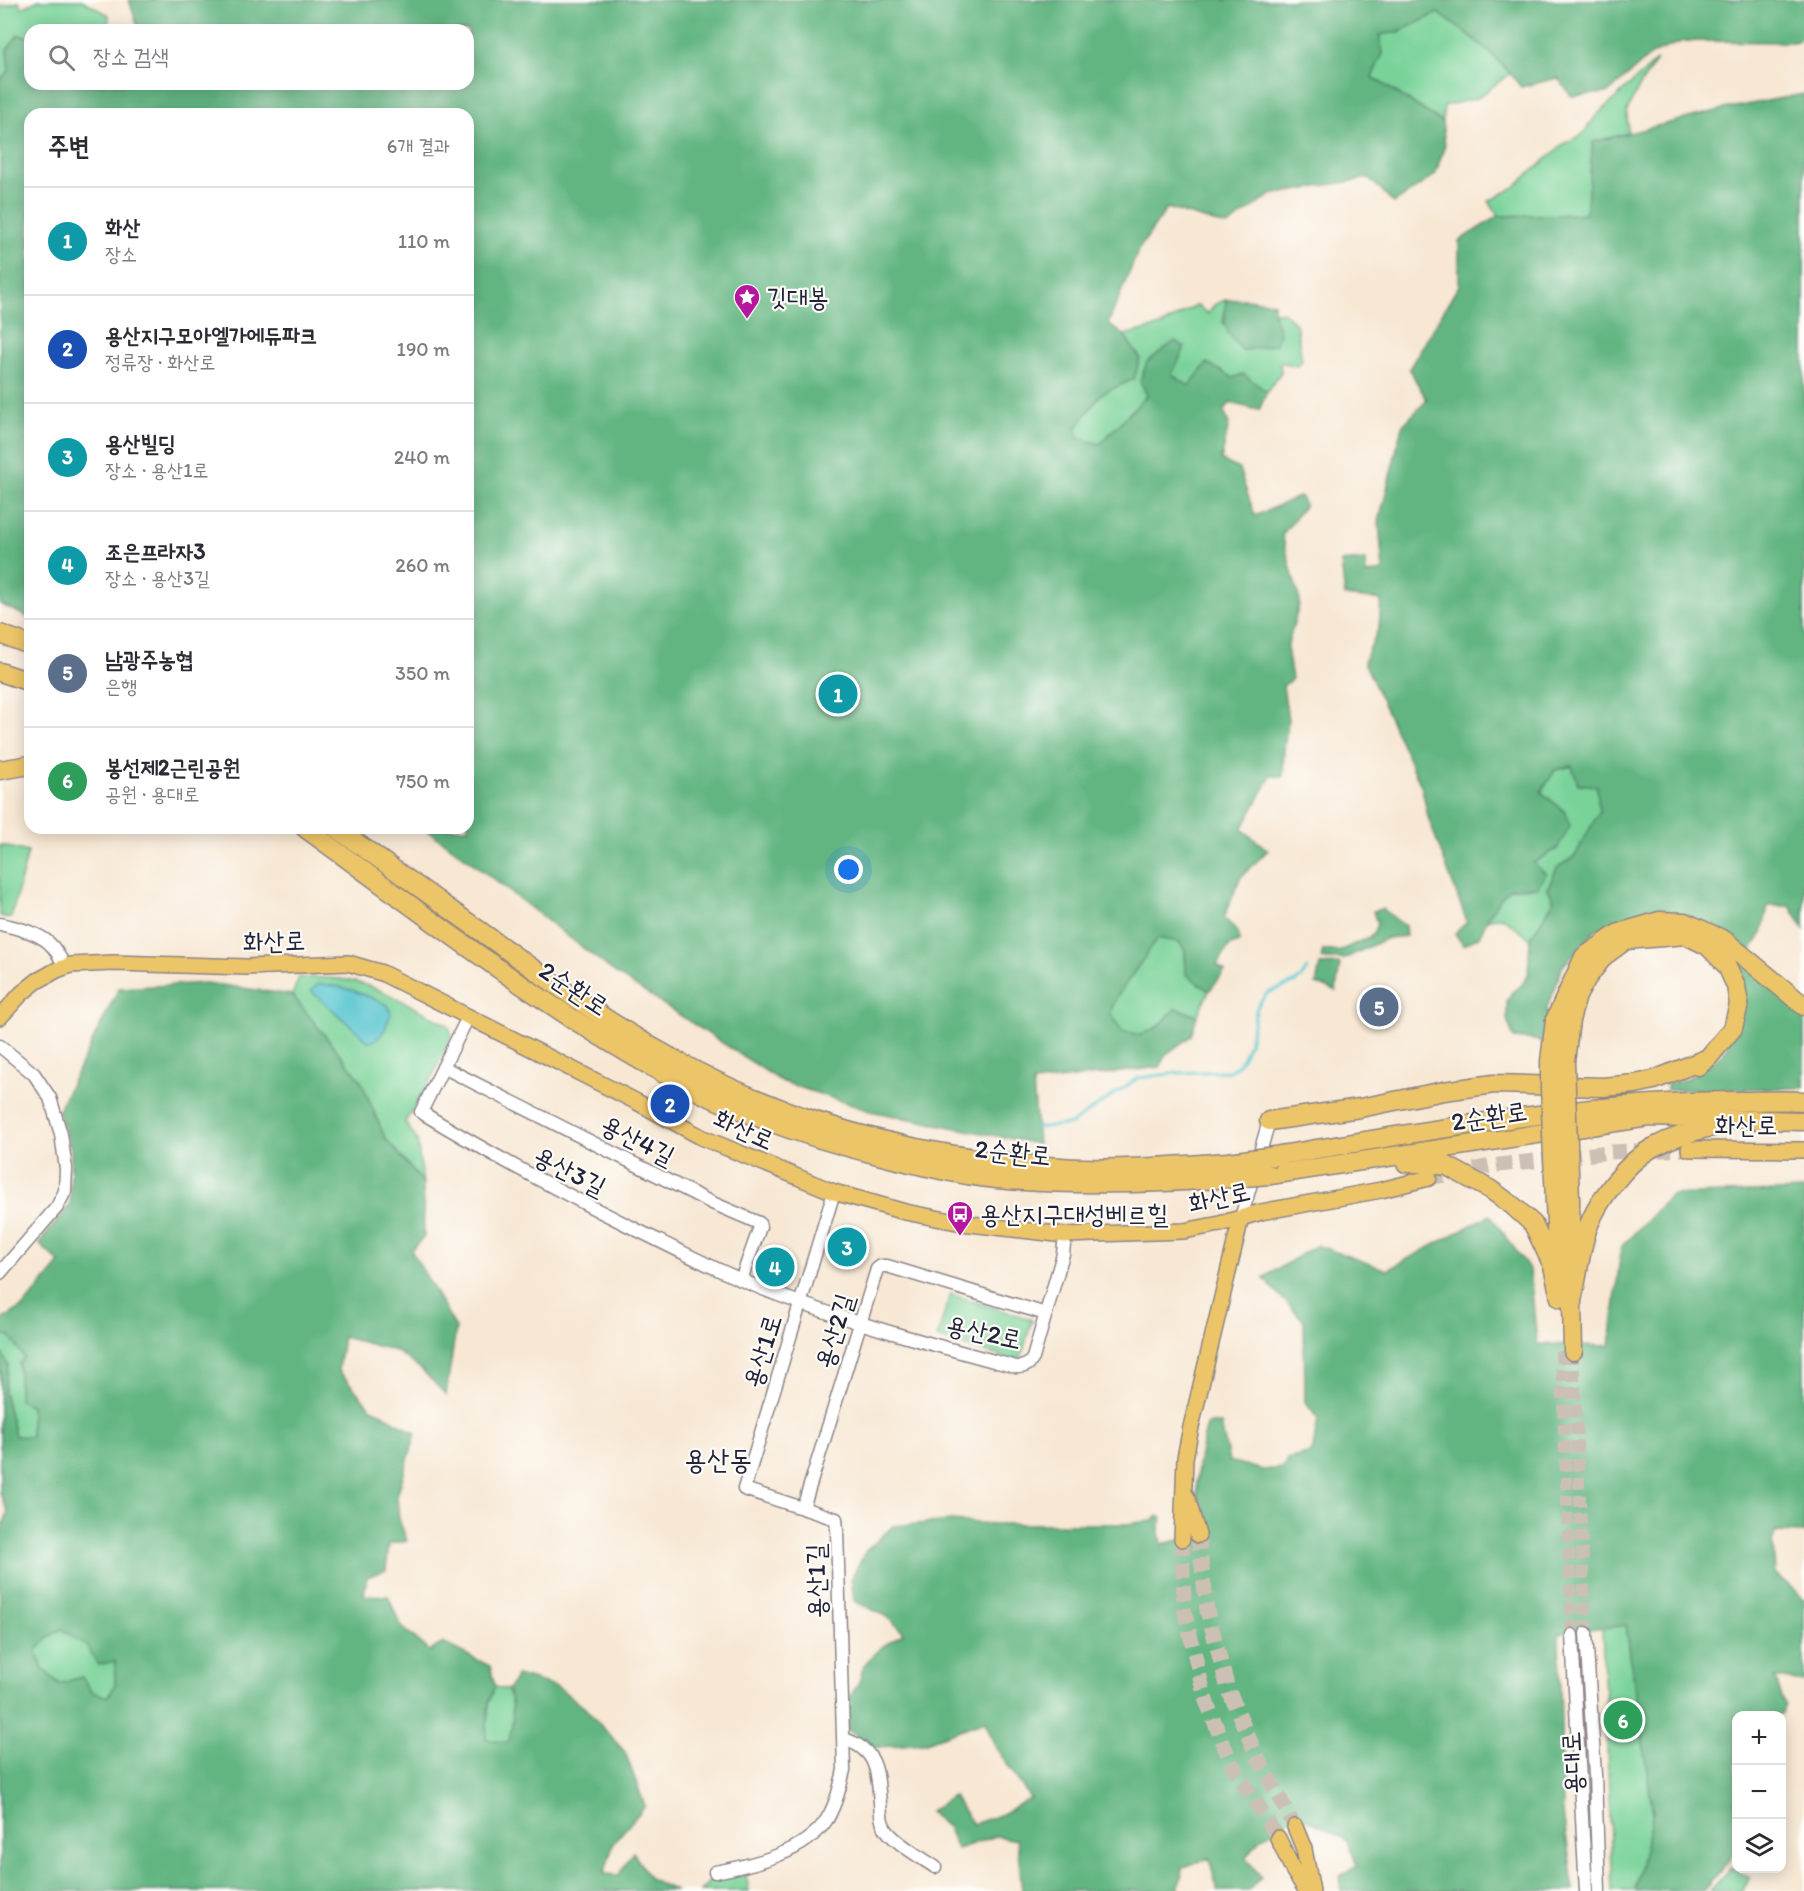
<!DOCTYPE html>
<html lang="ko">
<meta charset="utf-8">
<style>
body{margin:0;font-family:Itim,"Poor Story",sans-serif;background:#f7f7f7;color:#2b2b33}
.controls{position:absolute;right:18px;bottom:18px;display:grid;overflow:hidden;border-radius:12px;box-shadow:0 3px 15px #0003}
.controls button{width:54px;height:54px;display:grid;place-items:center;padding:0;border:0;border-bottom:2px solid #e1e1e2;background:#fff;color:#2b2b33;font:30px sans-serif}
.you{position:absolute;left:849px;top:870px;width:21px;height:21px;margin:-15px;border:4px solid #fff;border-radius:50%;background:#1a73e8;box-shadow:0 0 0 9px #1a73e833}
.badge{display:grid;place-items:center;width:39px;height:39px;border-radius:50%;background:#111827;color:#fff;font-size:20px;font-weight:700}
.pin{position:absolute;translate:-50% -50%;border:3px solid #fff;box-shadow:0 2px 6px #0006}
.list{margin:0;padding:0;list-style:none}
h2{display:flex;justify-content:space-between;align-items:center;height:78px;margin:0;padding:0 24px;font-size:26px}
h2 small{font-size:20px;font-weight:400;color:#7c7c81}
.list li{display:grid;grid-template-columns:39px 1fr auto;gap:18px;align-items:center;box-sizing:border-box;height:108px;padding:0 24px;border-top:2px solid #e1e1e2}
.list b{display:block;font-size:22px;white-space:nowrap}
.list p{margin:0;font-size:20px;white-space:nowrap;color:#7c7c81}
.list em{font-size:20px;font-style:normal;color:#7c7c81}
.icon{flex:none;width:33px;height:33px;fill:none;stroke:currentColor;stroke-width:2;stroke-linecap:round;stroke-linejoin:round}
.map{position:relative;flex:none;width:1804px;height:1891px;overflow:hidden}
.search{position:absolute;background:#fff;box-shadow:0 3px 15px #0003;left:24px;top:24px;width:450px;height:66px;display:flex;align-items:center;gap:15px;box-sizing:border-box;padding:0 21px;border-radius:18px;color:#7c7c81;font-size:22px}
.panel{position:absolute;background:#fff;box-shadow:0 3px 15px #0003;left:24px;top:108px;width:450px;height:726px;border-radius:18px}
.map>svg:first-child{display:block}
.green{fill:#79d399;stroke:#4e7a6a;stroke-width:1.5}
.forest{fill:#62b581;stroke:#426c5e;stroke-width:1.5;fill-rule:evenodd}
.water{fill:#59c6d0;stroke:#3e7486;stroke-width:1.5}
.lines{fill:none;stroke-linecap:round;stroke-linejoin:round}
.stream{stroke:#59c6d0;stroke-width:3}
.minor-tunnel{stroke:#ccc0b5;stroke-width:12;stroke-dasharray:12 6;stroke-linecap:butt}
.major-tunnel{stroke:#ccc0b5;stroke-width:15;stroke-dasharray:15 8;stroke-linecap:butt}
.minor-casing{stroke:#8c8487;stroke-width:15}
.major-casing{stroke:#8c8487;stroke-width:18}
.highway-casing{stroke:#8c8487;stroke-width:21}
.minor{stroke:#fff;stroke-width:12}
.major{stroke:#edc569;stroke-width:15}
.highway{stroke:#edc569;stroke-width:18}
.highway-bridge-casing{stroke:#8c8487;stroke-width:21;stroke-linecap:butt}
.highway-bridge{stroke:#edc569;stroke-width:18}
.labels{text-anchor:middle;stroke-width:4.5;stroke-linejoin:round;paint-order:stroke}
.poi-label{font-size:26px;fill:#22223b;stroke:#fdfcf7;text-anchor:start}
.street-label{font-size:26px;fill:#22223b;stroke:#fdfcf7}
.quarter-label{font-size:28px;fill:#22223b;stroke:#fdfcf7}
</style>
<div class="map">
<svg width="1804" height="1891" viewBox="0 0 1804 1891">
<rect width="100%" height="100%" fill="#fdfcf7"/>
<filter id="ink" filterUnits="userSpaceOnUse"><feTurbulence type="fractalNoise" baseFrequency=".0167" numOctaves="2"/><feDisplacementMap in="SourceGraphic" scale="12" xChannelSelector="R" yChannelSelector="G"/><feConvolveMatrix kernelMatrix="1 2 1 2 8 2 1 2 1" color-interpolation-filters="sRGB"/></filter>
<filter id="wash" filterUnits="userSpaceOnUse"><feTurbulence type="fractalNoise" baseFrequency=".008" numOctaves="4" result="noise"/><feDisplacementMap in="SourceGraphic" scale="24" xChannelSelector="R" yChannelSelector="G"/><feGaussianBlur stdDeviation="1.35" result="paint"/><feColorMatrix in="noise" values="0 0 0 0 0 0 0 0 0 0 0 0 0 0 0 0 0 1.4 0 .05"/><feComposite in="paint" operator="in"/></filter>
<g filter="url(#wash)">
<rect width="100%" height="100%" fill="#f7e7d3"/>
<path class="green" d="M39 0H82L109 15 108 30H93L86 28V30H30V37L18 35 7 50 9 71 0 80V7L19 2 22 8Z
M1438 13 1481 44 1511 73 1477 98 1444 106 1442 122 1372 77 1383 53 1379 35 1398 32Z
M1657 60 1639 87 1627 111 1628 133 1593 142 1587 214 1498 216 1489 201 1513 188 1565 143 1582 135 1596 116Z
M1226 300 1223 323 1280 332 1273 312H1283L1296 324 1302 361 1297 366 1280 362 1281 372 1267 392 1243 374 1233 378 1207 363 1189 387 1172 374 1185 347 1148 395 1100 444 1078 439 1076 428 1101 394 1134 378 1140 358 1124 335 1161 326 1197 305 1208 314 1215 304Z
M1573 766 1597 786 1599 812 1575 856 1557 868 1548 888 1554 901 1530 939 1502 917 1486 920 1497 901 1510 888 1537 887 1546 874 1532 863 1557 849 1565 812 1541 792 1555 770Z
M0 845 28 852 11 918 0 916Z
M1157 938 1179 942 1185 950 1186 974 1209 991 1197 1016 1176 1008 1159 1026 1141 1035 1122 1031 1110 1012 1118 995Z
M299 977C317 978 337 977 355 982 387 990 418 1010 448 1025L452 1035 433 1076 405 1122 417 1140 423 1183 385 1138 360 1079 292 995Z
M950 1294 1030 1319 1032 1321 1021 1357 1013 1360 937 1338Z
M0 1334 10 1336 25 1358 31 1406V1437L15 1436 4 1392 8 1365 3 1354H0Z
M1626 1625 1653 1813 1636 1891H1613L1602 1628Z
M61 1629 88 1647 98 1665 115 1660V1685L108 1697C86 1690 57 1690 43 1669 40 1664 38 1657 36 1651L47 1639Z
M495 1687 508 1690C514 1708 515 1726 507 1744L485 1739 489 1702Z
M1730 1868 1750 1878 1742 1891H1709Z
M745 1870 749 1891H700L716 1875Z"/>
<path class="forest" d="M129 0H1804V39L1793 42 1683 41 1652 54 1608 93 1571 96 1558 78 1521 87C1499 57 1469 34 1438 13L1398 32 1379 35 1383 53 1372 77 1442 122 1445 145 1435 175 1394 203 1369 178 1271 195 1227 226 1167 208 1139 249 1108 324 1124 335 1140 358 1134 379 1101 394 1076 428 1078 438 1100 444 1147 395 1140 381 1147 362 1175 341 1185 347 1172 374 1189 386 1207 363 1233 378 1243 374 1267 392 1259 410 1230 403 1224 411 1229 424 1221 460 1239 469 1255 516 1300 496 1305 505 1282 535 1300 601 1287 648 1292 679 1283 686 1288 720 1284 750 1283 776H1271L1242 829 1268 850 1240 878 1224 918 1238 932 1240 941 1229 946 1217 965 1225 971 1209 991 1186 974 1185 950 1179 942 1158 938 1118 995 1110 1012 1122 1031 1141 1035 1159 1026 1176 1008 1197 1016 1191 1036 1165 1055 1160 1067 1033 1083 1038 1144 870 1111 781 1081 618 975 458 852 424 828H468V114H30V618L0 604V80L9 71 7 50 18 35 30 37V84H468V30H139Z
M1804 94V929L1790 906H1768L1762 933 1751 951 1669 913 1625 917 1595 930 1563 966 1547 1008 1551 1046 1536 1040 1514 1038 1507 1019V1001L1512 992 1521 986 1528 975 1530 939 1554 901 1548 888 1557 868 1575 856 1599 812 1597 786 1578 784 1572 766 1555 770 1541 792 1565 812 1570 826 1557 849 1533 863 1546 874 1537 887 1510 888C1495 903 1487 918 1479 937L1463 945 1455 933 1467 922 1428 817 1422 788 1364 662 1379 627 1381 600 1345 596 1341 562 1365 560 1366 574 1383 571 1379 522 1402 426 1427 400 1409 369 1459 285V241L1498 216 1586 214 1593 142 1724 109Z
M1246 299 1274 303 1273 312 1280 332 1276 344 1243 351C1224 330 1223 328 1226 300Z
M1382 909 1405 926 1406 936 1387 938 1344 959H1321L1323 950 1338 952 1373 935 1377 924 1373 911Z
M1731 951 1804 1017V1088L1667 1090V1084L1686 1079 1715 1061 1727 1048 1735 973Z
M1340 964 1336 991 1316 984 1320 965Z
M206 983 292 995 360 1079 385 1138 423 1183 424 1237 411 1250 456 1328 446 1395 422 1370 396 1351 343 1337 338 1370 370 1407 416 1433 397 1496 399 1519 407 1541 389 1544 386 1570 367 1577 364 1595 388 1596 401 1626 430 1651 443 1643 490 1666 495 1687 489 1702 486 1739 507 1743C515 1726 514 1708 508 1690L517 1675 558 1687 585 1708 625 1752 645 1806 614 1842 604 1874 619 1875 633 1852 649 1878 676 1891H0V1534L8 1512 0 1493V1354H3L8 1365 4 1392 15 1436 31 1437V1406L19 1400V1364L24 1358 10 1336 0 1334V1321L24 1306 60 1263 39 1244 70 1204 71 1149 58 1110 119 988ZM61 1629 88 1647 98 1665 115 1661V1685L108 1697 92 1692 82 1677 59 1684 43 1669 36 1651 47 1639Z
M1804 1190V1533L1776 1532 1773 1544 1775 1573 1804 1599V1682L1775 1678 1785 1705 1781 1715 1736 1716V1848L1728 1862 1703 1891H1636L1635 1889 1653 1812 1626 1625 1559 1634 1563 1812 1574 1891H1342L1340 1876 1357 1866 1348 1841 1299 1814 1260 1839 1246 1858 1261 1877 1248 1891H1218L1209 1858 1183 1868 1178 1891H1022L1017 1840 996 1836 957 1849 947 1827 929 1812 953 1796 973 1824 1003 1814 1030 1798 996 1748 985 1721 923 1743 870 1748 846 1728 848 1701 859 1682 864 1665 883 1646 904 1633 886 1616 854 1601 851 1579 865 1552 893 1526 951 1521 993 1524H1125L1153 1521 1158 1516 1162 1518 1159 1528 1162 1544 1188 1538 1212 1528C1207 1519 1200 1510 1198 1499 1194 1474 1201 1448 1207 1424H1221L1229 1461 1263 1470 1282 1468 1287 1459 1312 1453 1318 1419 1305 1402 1304 1321 1263 1278 1317 1245 1387 1270 1490 1215 1530 1270 1537 1344 1610 1346 1621 1247 1671 1195Z"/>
<path class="water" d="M318 984C344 985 365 995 388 1005L391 1014C386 1025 383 1040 369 1042L311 991Z"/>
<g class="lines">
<path class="stream" d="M1037 1128 1071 1124 1138 1078 1177 1073 1229 1071 1237 1066 1243 1057 1249 1043 1257 1007 1267 993 1294 983 1301 978 1307 969"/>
</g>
</g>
<g filter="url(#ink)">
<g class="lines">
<path class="minor-tunnel" d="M1561 1351 1572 1635
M1573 1351 1586 1633"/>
<path class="major-tunnel" d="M1429 1178 1491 1166 1609 1152 1689 1149
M1198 1535 1207 1610 1228 1689 1255 1752 1295 1827
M1182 1539 1184 1609 1205 1698 1231 1763 1278 1838"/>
<g class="minor-casing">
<path id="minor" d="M0 924C16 928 37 932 49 943 56 949 61 959 65 967
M468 1017 421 1112C491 1155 563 1193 637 1230 684 1253 732 1278 781 1296 858 1325 938 1346 1016 1367 1025 1367 1029 1365 1033 1358L1063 1254 1065 1235
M0 1046 34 1074 50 1098 61 1134 66 1169 65 1191 57 1207 0 1273
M443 1067 710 1202 759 1223 760 1227 741 1280
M1241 1218 1269 1121
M803 1508 877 1269 881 1266H887L1046 1314
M1586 1633 1595 1775 1599 1891
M1572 1635 1586 1891
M844 1739C878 1750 877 1771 880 1803 881 1810 880 1819 884 1826 890 1840 922 1858 935 1867
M715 1872C752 1865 806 1853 827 1819 836 1804 840 1787 844 1770L837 1530 836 1519 744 1489 834 1192"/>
</g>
<g class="major-casing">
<path id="major" d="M0 1017 22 993 37 981 57 970 71 965 113 963 247 967 348 963 382 973 637 1102 703 1138 834 1192 905 1212 962 1223 1065 1235 1184 1231 1220 1224 1261 1212 1381 1190 1429 1178
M1689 1149 1804 1150
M1187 1497 1198 1535
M1182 1539 1185 1458 1191 1427 1241 1218
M1295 1827 1304 1849 1312 1891
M1278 1838 1293 1870 1307 1891"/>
</g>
<g class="highway-casing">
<path id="highway" d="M0 634 30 645
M0 672 30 682
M0 770 30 765
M305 828C428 917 549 1013 683 1084 747 1117 817 1140 886 1157 922 1166 959 1175 997 1179 1075 1186 1154 1184 1232 1178
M336 828C390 866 443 905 497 943 561 989 625 1035 696 1071 809 1129 934 1159 1061 1167 1116 1171 1172 1166 1228 1162
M1555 1020 1584 957 1619 933 1659 921 1685 922 1724 940 1804 1006
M1570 1020 1577 996 1587 978 1604 956 1626 940 1686 935 1708 946 1727 966 1736 986 1739 1004 1733 1028 1708 1058 1698 1066
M1269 1121 1360 1108 1444 1091 1494 1084 1603 1087 1635 1084 1654 1080 1708 1058
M1275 1156C1429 1131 1584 1101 1740 1101 1761 1101 1783 1100 1804 1101
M1406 1163H1424L1447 1166 1491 1190 1512 1205 1533 1224 1553 1266 1560 1298
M1270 1175 1649 1117 1804 1121
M1570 1200 1573 1351
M1555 1202 1558 1269
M1572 1300C1578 1276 1580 1250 1588 1227 1598 1200 1627 1162 1652 1148 1672 1137 1695 1130 1718 1126"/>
</g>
<use href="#minor" class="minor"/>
<use href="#major" class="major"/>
<use href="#highway" class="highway"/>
<g class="highway-bridge-casing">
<path id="highway-bridge" d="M1570 1020 1565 1062 1570 1200
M1228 1162 1275 1156
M1232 1178 1270 1175
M1555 1202 1550 1088V1061L1555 1020"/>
</g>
<use href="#highway-bridge" class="highway-bridge"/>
</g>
</g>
<defs>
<g id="sight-pin" transform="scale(1.35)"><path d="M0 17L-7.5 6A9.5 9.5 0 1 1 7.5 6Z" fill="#b5179e" stroke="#fdfcf7"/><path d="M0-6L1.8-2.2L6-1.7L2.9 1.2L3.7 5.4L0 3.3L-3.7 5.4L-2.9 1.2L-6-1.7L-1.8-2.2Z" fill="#fff"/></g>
<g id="bus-pin" transform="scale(1.35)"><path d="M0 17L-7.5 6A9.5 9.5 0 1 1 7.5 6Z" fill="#b5179e" stroke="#fdfcf7"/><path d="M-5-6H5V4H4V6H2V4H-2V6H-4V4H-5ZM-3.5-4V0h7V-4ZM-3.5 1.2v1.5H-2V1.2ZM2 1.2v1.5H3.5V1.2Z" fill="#fff"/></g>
</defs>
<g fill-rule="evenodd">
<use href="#sight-pin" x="747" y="297"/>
<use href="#bus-pin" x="960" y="1214"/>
</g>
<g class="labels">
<g class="poi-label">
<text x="766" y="306">깃대봉</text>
<text x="980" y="1223">용산지구대성베르힐</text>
</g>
<g class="street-label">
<text transform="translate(274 941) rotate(-2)" y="9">화산로</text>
<text transform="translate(574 988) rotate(33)" y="9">2순환로</text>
<text transform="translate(1489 1116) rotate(-9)" y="9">2순환로</text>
<text x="1746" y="1134">화산로</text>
<text transform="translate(744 1129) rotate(24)" y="9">화산로</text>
<text transform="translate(638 1140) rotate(27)" y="9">용산4길</text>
<text transform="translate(1013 1152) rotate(6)" y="9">2순환로</text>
<text transform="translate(570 1171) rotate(27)" y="9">용산3길</text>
<text transform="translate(1219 1197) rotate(-13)" y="9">화산로</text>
<text transform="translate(834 1331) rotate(-73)" y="9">용산2길</text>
<text transform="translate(984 1332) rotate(12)" y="9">용산2로</text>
<text transform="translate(762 1351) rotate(-73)" y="9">용산1로</text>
<text transform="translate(816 1581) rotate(-91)" y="9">용산1길</text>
<text transform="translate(1572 1763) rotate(-93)" y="9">용대로</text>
</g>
<g class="quarter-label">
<text x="718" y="1469">용산동</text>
</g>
</g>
</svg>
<div class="controls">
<button>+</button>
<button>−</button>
<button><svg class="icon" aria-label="layers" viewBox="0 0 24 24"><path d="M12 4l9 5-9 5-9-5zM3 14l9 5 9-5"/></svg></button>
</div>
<div class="you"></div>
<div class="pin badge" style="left:838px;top:694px;background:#0f9aa8">1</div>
<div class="pin badge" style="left:670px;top:1104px;background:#1a4fb4">2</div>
<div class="pin badge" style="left:847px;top:1247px;background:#0f9aa8">3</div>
<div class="pin badge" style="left:775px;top:1267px;background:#0f9aa8">4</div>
<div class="pin badge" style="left:1379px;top:1007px;background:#5c6f8a">5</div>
<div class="pin badge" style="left:1623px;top:1720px;background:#2e9e5b">6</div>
<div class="search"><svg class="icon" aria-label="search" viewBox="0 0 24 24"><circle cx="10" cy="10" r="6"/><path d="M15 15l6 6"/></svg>장소 검색</div>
<section class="panel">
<h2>주변<small>6개 결과</small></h2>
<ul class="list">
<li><span class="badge" style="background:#0f9aa8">1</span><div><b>화산</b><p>장소</p></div><em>110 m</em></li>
<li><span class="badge" style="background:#1a4fb4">2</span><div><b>용산지구모아엘가에듀파크</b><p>정류장 · 화산로</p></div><em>190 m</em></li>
<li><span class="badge" style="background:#0f9aa8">3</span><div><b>용산빌딩</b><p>장소 · 용산1로</p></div><em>240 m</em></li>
<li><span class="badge" style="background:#0f9aa8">4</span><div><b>조은프라자3</b><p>장소 · 용산3길</p></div><em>260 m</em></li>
<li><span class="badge" style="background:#5c6f8a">5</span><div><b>남광주농협</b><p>은행</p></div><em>350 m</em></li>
<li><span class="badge" style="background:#2e9e5b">6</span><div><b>봉선제2근린공원</b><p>공원 · 용대로</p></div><em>750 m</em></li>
</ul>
</section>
</div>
